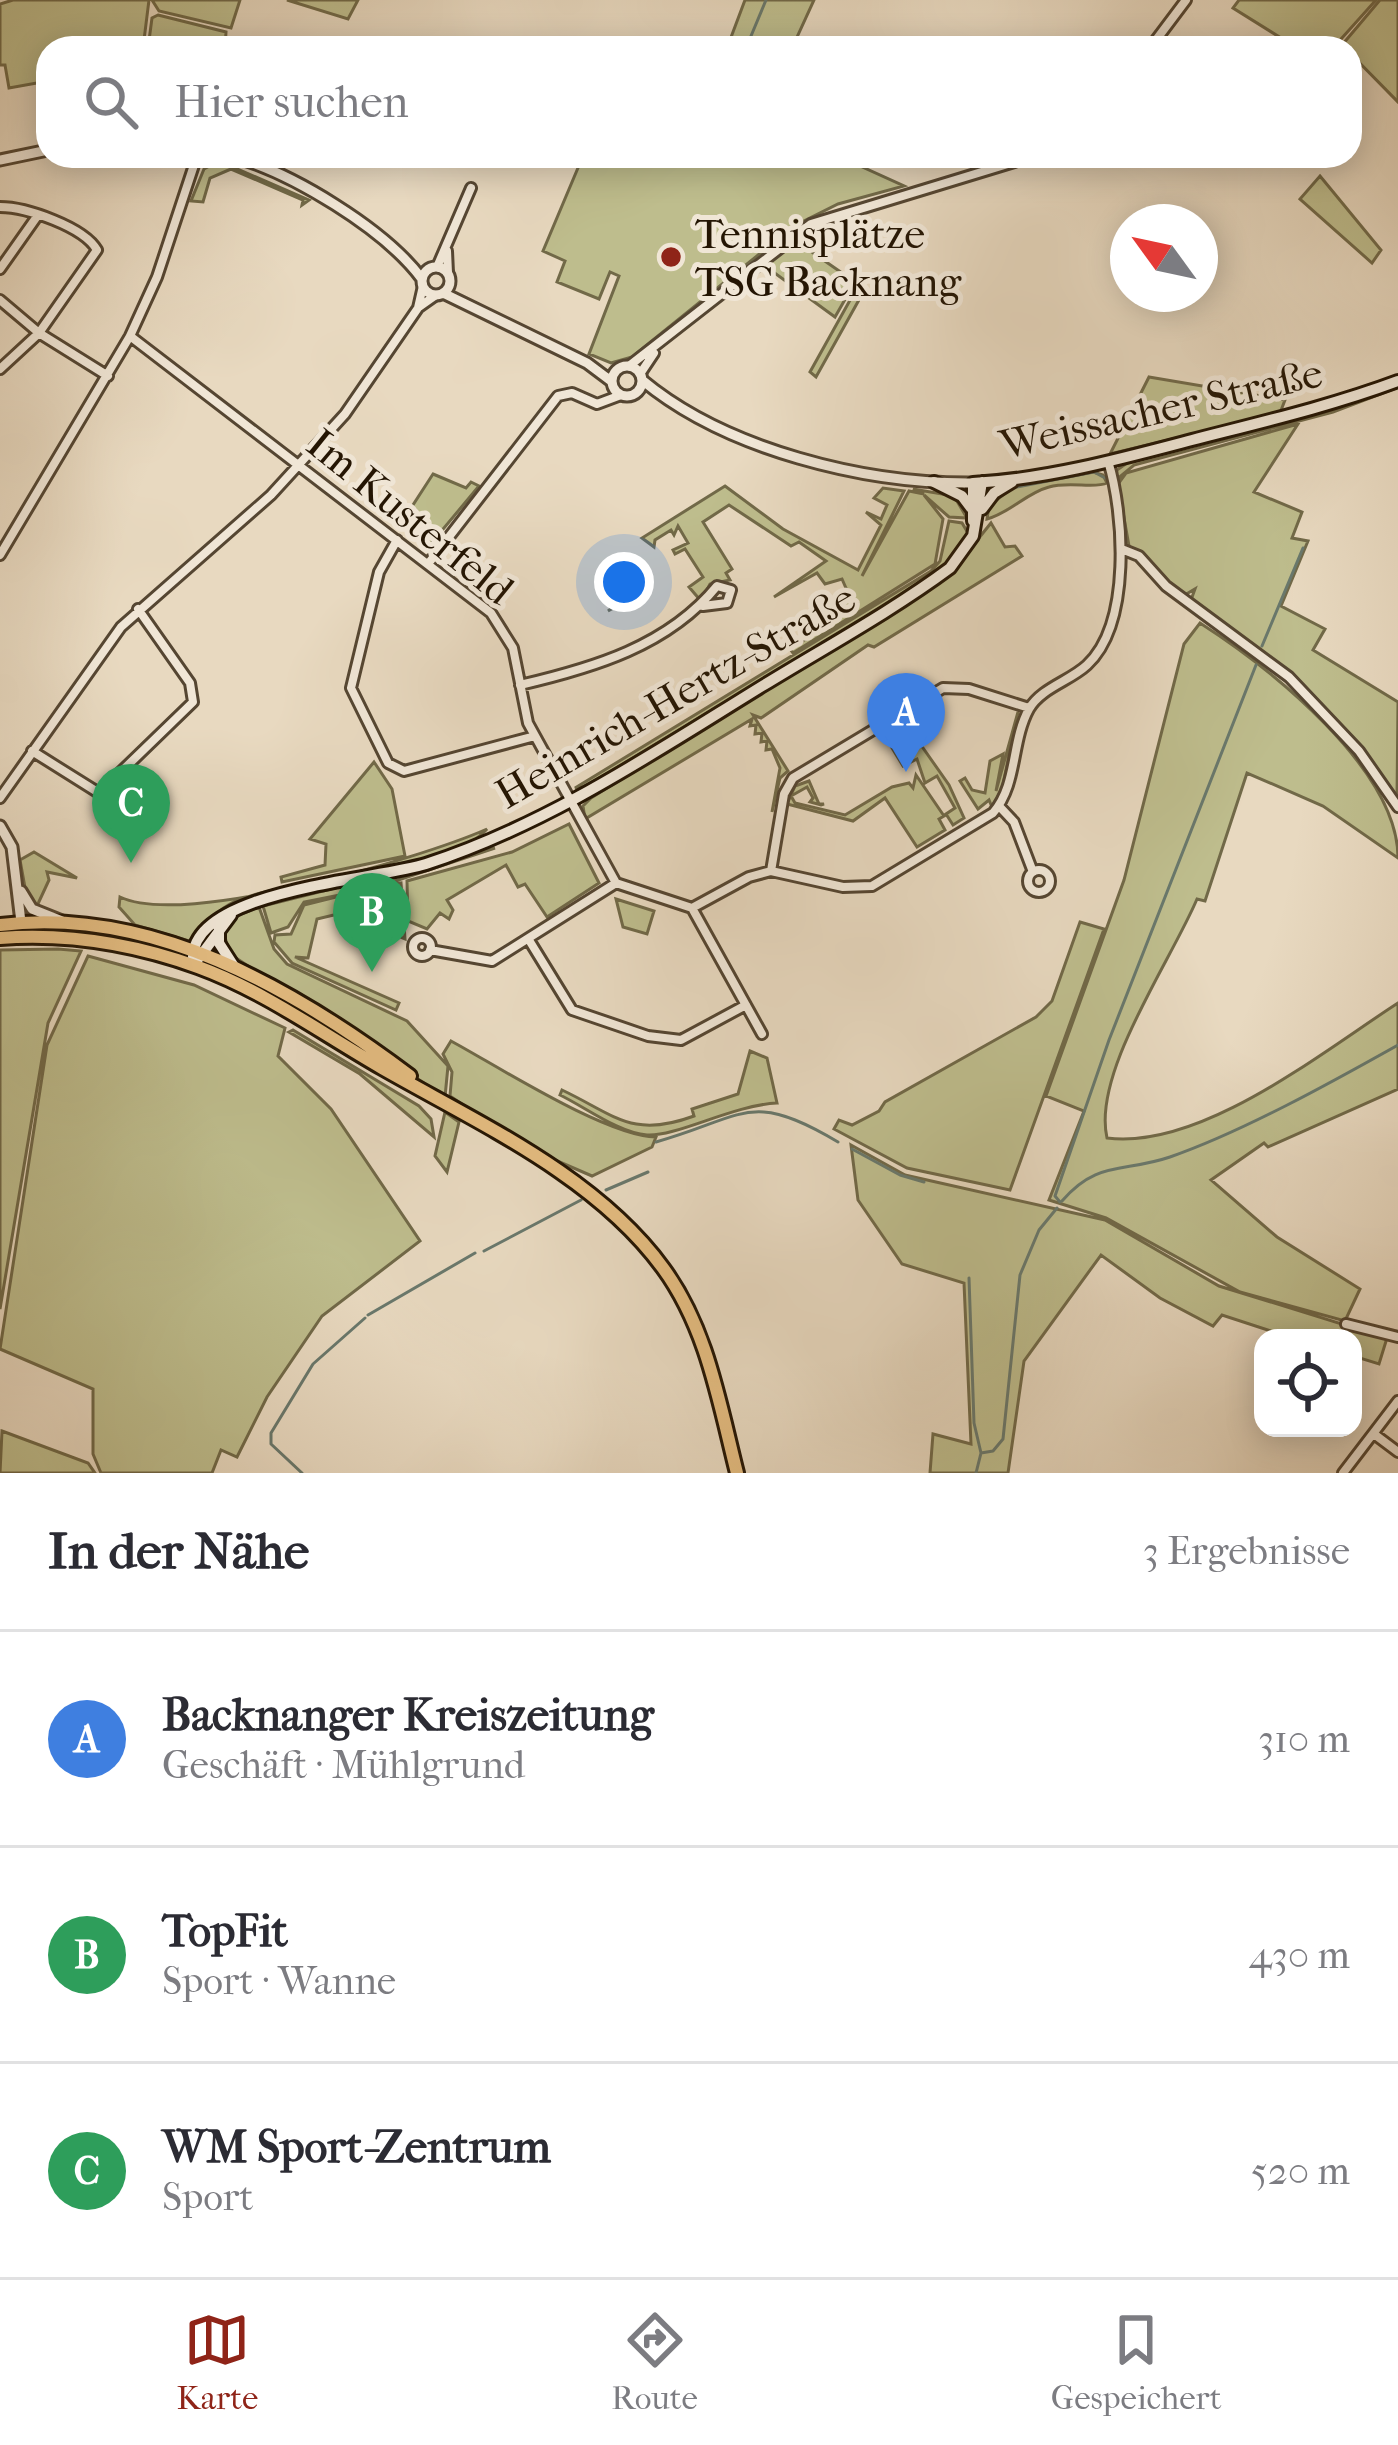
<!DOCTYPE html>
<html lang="de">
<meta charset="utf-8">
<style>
body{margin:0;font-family:"IM FELL French Canon",serif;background:#f2f2f3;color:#2b2b33}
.controls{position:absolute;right:36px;bottom:36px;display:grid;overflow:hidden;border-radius:24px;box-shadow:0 6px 30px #0003}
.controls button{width:108px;height:108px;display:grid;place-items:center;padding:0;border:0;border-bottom:3px solid #e1e1e2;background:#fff;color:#2b2b33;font:60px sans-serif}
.compass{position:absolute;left:1110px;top:204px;width:108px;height:108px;border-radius:50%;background:#fff;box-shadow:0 6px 30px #0003;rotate:303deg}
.you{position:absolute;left:624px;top:582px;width:42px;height:42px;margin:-30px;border:9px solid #fff;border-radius:50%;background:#1a73e8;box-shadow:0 0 0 18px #1a73e833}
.badge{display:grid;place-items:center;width:78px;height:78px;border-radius:50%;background:#8f2418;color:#fff;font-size:39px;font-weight:700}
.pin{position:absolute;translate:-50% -99px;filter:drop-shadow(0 3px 6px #0008)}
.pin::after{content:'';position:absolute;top:63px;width:42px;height:36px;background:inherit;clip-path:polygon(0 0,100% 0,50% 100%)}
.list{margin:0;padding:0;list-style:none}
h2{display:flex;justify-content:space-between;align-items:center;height:156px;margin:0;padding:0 48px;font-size:51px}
h2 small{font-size:39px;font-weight:400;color:#7c7c81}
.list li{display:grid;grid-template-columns:78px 1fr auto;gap:36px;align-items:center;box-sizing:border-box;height:216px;padding:0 48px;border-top:3px solid #e1e1e2}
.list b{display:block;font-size:45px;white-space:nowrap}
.list p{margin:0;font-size:39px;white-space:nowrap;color:#7c7c81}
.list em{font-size:39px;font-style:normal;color:#7c7c81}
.icon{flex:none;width:66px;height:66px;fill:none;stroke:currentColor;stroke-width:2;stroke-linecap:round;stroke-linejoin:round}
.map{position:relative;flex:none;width:1398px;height:1473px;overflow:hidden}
.search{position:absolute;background:#fff;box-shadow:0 6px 30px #0003;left:36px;right:36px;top:36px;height:132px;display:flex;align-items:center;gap:30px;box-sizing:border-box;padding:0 42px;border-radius:36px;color:#7c7c81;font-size:45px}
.sheet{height:804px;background:#fff}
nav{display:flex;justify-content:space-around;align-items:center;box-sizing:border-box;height:168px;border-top:3px solid #e1e1e2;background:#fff;font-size:33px;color:#7c7c81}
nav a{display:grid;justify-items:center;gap:6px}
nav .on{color:#8f2418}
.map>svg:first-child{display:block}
.green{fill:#bebd8d;stroke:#716948;stroke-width:3}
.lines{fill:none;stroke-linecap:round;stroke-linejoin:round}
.stream{stroke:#69786c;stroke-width:3}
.minor-casing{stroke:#554632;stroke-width:14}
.tertiary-casing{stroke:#554632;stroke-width:15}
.secondary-casing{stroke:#241503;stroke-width:16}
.primary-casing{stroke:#241503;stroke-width:18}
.minor{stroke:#f0e6d6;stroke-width:8}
.tertiary{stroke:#f0e6d6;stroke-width:9}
.secondary{stroke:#f0e6d6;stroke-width:10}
.primary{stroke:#e4bc80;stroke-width:12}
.poi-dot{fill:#8f2418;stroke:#f0e6d6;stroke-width:4.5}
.labels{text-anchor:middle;stroke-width:10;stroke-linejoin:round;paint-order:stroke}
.poi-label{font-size:42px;fill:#241503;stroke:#f0e6d6;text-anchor:start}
.street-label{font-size:42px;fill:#241503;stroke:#f0e6d6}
</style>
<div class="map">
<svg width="1398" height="1473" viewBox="0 0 1398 1473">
<rect width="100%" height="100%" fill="#e8d9c0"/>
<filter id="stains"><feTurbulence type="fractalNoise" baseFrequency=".00167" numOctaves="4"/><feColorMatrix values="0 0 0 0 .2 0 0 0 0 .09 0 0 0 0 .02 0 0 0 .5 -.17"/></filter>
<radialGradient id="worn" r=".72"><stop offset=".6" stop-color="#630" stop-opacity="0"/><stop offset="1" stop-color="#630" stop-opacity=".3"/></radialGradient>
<path class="green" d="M13 0H149L143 48H48V81L9 88 5 65H0V4Z
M152 0H240L231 28 159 11Z
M287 0H358L348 19Z
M745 0H814L792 48H727Z
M1239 0H1376L1333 48H1297L1233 8Z
M1380 0H1398V102L1342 45Z
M158 15 226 32 225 48H148L152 18Z
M583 156H838L904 186 838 204 794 226 632 357 611 363 589 354 619 276 610 272 599 299 557 282 565 261 543 251Z
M215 163 228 165 309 200 302 205 303 200 231 169 210 178 203 202 191 201 204 169Z
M1320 176 1381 250 1372 263 1300 199Z
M796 241 855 282 835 317 765 266Z
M854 293 860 298 816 377 810 372Z
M1149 377 1285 400 1280 413 1110 454Z
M1396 388 1333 412 1134 465 1116 480 1117 470 1127 463Z
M1298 424 1254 492 1302 512 1292 538 1308 541 1281 606 1325 629 1313 650 1398 702 1397 799 1361 750 1287 672 1191 600 1195 589 1183 596 1129 546 1118 484 1126 473Z
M1093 472 1103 475 1107 483C1095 489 1069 481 1049 487 1026 493 1010 513 987 519L989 506 1013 487Z
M433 474 466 488 471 482 479 486 429 546 400 525Z
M725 486 783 529 858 570 881 525 866 512 881 519 887 505 874 498 883 488 904 491 862 576 909 491 924 494 913 489 954 496 967 518 949 517 924 495 943 519 935 564 793 653 790 649 834 621 828 596 840 606 849 595 842 579 825 584 817 573 774 597 826 561 799 542 791 546 729 505 703 522 732 569 726 573 730 580 710 584 701 601 689 587 703 577 685 549 675 554 673 550 688 543 678 526 674 535 671 530 655 540 654 547 642 538Z
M949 521 962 523 968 533 940 572 585 787 575 788 931 571 940 561Z
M991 523 1005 547 1015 546 1022 556 874 647 868 645 761 718 753 715 788 771 780 778 772 812 780 768 772 749 766 750 767 741 761 742 762 733 755 734 756 725 750 726 752 719 585 819 583 806 591 798 949 575Z
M639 574 647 590 608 611 620 602 613 592Z
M1200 623C1270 668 1398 769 1398 858L1323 806 1247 773 1205 901 1197 899C1171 961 1092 1073 1107 1138 1201 1150 1322 1052 1398 1003V1089L1268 1147 1264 1143 1211 1180 1277 1237 1360 1289 1345 1321 1240 1292 1106 1218 1049 1200 1084 1111 1046 1096 1124 880 1184 644Z
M1018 712 1002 789 992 807 989 800 978 809 960 781 965 778 972 790 985 793 990 761 1003 754 996 791Z
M902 718 949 785 964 818 953 825 946 814 955 808 937 776 925 783 917 759 903 766 889 743Z
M374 762 392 789 405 856 282 882 281 877 325 865 326 844 310 839Z
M916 775 944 816 939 819 945 830 917 847 885 798 853 821 787 804 795 786 809 781 819 804H824L821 805 810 802 813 798 807 787 791 796 795 803 845 815 892 787 909 783 913 788Z
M569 824 599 883 547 917 525 884 518 887 506 865 447 900 453 910 449 919 440 913 427 929 408 921 407 881 512 852Z
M487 829C440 881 303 874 239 900 217 908 206 926 189 941L135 925 119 907 120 897C184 928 419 859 487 829Z
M495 848 383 885 401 883 405 939 393 934 395 911 388 902 317 919 308 958 295 957 399 1003 396 1010 292 963 274 942 275 935 291 934 304 905 360 891 304 902 288 927 271 933 263 906Z
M34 852 77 878 47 872 49 880 37 906 26 893 20 860Z
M616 899 654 911 647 934 623 927Z
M259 907 274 949 287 964 407 1021 448 1066 445 1097 230 954 223 931 239 915Z
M1080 922 1104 929 1010 1190 907 1168 834 1129 839 1120 852 1125 879 1111 885 1102 1036 1017 1052 1001Z
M58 949 81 951 48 1023 0 1309V950Z
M88 956 194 985 285 1028 278 1056 331 1109 420 1241 322 1316 267 1397 237 1457 221 1450 212 1473H101L93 1454V1389L0 1349 47 1045Z
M293 1030 419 1106 431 1119 434 1137 360 1074 289 1032Z
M451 1041C499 1067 606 1136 656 1137L652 1147 592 1176 525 1147 450 1096 452 1072 443 1054Z
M750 1051 767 1058 777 1103C733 1105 676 1137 647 1135 619 1133 585 1107 560 1095L562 1090C615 1115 632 1139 694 1116L692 1109 738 1094Z
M445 1112 459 1122 447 1172 435 1156Z
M851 1145 905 1175 1105 1220 1219 1286 1387 1338 1379 1364 1353 1356V1338H1292L1222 1315 1213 1326 1160 1298 1101 1255 1024 1361 1008 1473H930L933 1434 971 1444 964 1283 902 1264 858 1200Z
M2 1431 88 1463 95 1473H0Z"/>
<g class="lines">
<path class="stream" d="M746 48 766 0
M1012 488 1094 472 1105 478
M1262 646 1303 548
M656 1142C745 1117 749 1089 838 1142
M852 1149 900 1175 924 1182
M606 1190 648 1172
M1062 1201C1097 1160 1123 1173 1170 1157 1242 1132 1332 1082 1398 1045
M1060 1202 1055 1196 1109 1040 1256 665
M484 1251 581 1200
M969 1278 974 1423 981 1453
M368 1315 475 1253
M302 1473 271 1444V1433L313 1364 365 1318
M976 1473 981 1453 993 1451 1003 1439 1020 1275 1039 1230 1057 1208"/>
<g class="minor-casing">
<path id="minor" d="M1150 48 1186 0
M0 207C26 207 84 227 97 250L39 333 0 369
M447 251 448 273
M437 267 471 188
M0 269 38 215
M0 300 39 333 108 376
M419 307 436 295
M130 336 491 613 513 648 528 723 616 883 692 908 749 877 771 871 843 887 872 886 993 813C1018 784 1011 742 1029 709 1041 688 1070 681 1087 665 1132 623 1124 513 1108 461
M629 366 811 224 1034 156
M640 374 654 353
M397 540 379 572 351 688 388 763 404 771 535 736
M1124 550 1139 556 1166 586 1289 677 1359 751 1398 807
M0 555 130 336 157 277 197 156
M428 564 558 396 572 393 597 404 621 395
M520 685C593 668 668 646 717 586L731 590 727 603 703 606
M32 751 99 793 193 702 190 683 138 609
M0 798 121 627 271 495 345 414 418 308 423 286
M999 806 1014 822 1033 872
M1028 881a11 11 0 1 1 22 0a11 11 0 1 1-22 0Z
M771 871 784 794 793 778 943 688 969 689 1029 708
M692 908 762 1034
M413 947a9 9 0 1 1 18 0a9 9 0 1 1-18 0Z
M529 940 572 1010 648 1036 681 1040 746 1005
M430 950 492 961 616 883
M1346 1324 1398 1337
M1374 1434 1398 1452
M1343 1473 1398 1401"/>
</g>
<g class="tertiary-casing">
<path id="tertiary" d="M231 156C291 172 385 229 422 279
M0 160 48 150
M422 281a14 14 0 1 1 28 0a14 14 0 1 1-28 0Z
M443 293 587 363 611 381
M612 381a15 15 0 1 1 30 0a15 15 0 1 1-30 0Z
M642 380C726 450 865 484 973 483
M0 826 12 847 21 922
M21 891 32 909 62 921"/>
</g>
<g class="secondary-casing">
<path id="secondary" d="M934 482 962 496 971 508
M982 509 994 493 1012 482
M973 521V483C1047 479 1120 459 1192 440 1262 422 1331 406 1398 381
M219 929V943L235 968
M193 957C194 890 375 880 426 864 549 824 655 752 764 685 826 647 892 611 950 568L973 536 982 482
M199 958 231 915"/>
</g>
<g class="primary-casing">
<path id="primary" d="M0 925C151 906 293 988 410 1076
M0 938C67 933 134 944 198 967 264 991 321 1033 382 1068 478 1123 596 1176 663 1268 707 1328 719 1402 737 1473"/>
</g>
<use href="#minor" class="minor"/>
<use href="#tertiary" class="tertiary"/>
<use href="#secondary" class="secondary"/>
<use href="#primary" class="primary"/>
</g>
<circle class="poi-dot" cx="671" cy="257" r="12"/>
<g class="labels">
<g class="poi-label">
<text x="695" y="248">Tennisplätze<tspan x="695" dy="48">TSG Backnang</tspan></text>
</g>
<g class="street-label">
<text transform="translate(1161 408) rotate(-13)" y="15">Weissacher Straße</text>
<text transform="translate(411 516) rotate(39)" y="15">Im Kusterfeld</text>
<text transform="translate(675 695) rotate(-30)" y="15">Heinrich-Hertz-Straße</text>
</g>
</g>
<rect width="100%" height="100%" filter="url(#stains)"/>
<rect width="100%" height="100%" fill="url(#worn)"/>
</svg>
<div class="controls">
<button><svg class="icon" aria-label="locate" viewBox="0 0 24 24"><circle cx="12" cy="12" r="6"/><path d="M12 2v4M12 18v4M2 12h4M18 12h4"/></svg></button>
</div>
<svg class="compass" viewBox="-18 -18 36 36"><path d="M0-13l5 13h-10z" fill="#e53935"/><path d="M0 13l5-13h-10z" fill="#7c7c81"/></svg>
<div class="you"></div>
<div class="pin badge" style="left:906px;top:772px;background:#3f7fe0">A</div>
<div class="pin badge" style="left:372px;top:972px;background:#2e9e5b">B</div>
<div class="pin badge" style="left:131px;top:863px;background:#2e9e5b">C</div>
<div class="search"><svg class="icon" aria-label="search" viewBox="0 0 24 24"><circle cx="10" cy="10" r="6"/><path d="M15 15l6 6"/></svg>Hier suchen</div>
</div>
<section class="sheet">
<h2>In der Nähe<small>3 Ergebnisse</small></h2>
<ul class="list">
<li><span class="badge" style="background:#3f7fe0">A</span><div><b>Backnanger Kreiszeitung</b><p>Geschäft · Mühlgrund</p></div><em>310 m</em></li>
<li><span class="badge" style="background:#2e9e5b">B</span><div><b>TopFit</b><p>Sport · Wanne</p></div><em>430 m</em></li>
<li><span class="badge" style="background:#2e9e5b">C</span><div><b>WM Sport-Zentrum</b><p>Sport</p></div><em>520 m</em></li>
</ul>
</section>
<nav>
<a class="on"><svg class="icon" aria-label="map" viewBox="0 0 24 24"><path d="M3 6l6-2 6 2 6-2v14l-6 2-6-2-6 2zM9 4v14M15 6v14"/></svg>Karte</a>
<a><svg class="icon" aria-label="directions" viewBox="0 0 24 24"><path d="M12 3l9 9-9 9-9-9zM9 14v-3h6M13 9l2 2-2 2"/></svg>Route</a>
<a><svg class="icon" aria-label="saved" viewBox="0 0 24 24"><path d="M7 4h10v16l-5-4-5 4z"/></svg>Gespeichert</a>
</nav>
